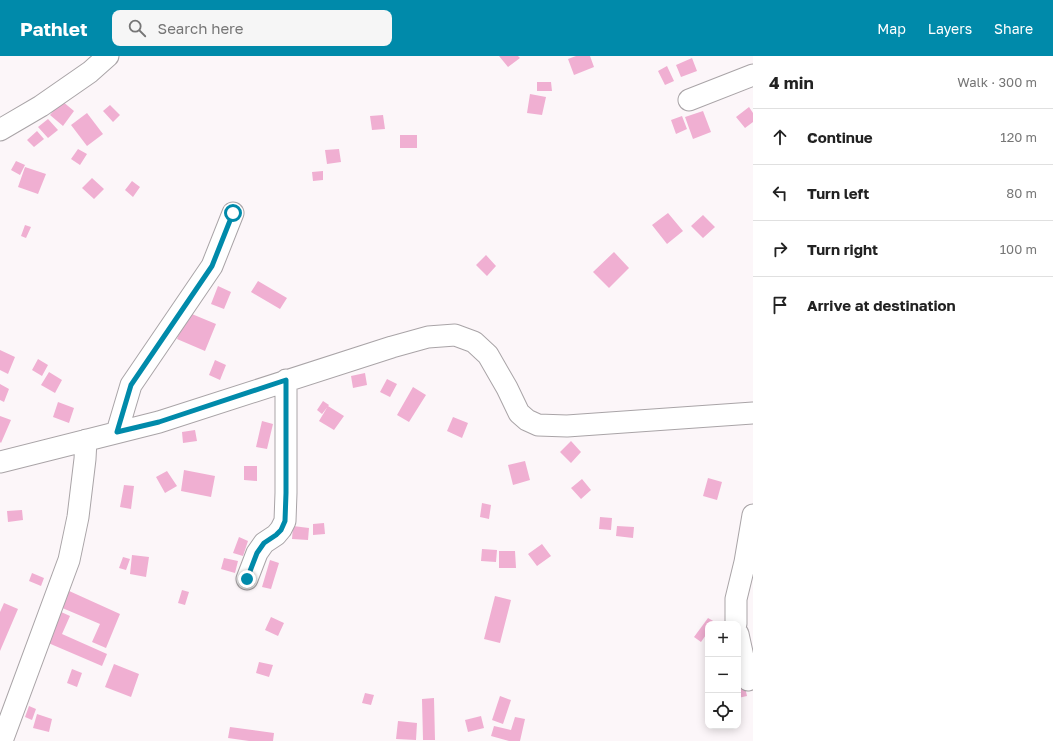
<!DOCTYPE html>
<meta charset="utf-8">
<style>
body{margin:0;font-family:"Golos Text",sans-serif;background:#f6f6f6;color:#222}
.controls{position:absolute;right:12px;bottom:12px;display:grid;overflow:hidden;border-radius:8px;box-shadow:0 2px 10px #0003}
.controls button{width:36px;height:36px;display:grid;place-items:center;padding:0;border:0;border-bottom:1px solid #e0e0e0;background:#fff;color:#222;font:20px sans-serif}
.stop{position:absolute;width:12px;height:12px;margin:-9px;border:3px solid #008aaa;border-radius:50%;background:#fff}
.stop.end{background:#008aaa;border-color:#fff;box-shadow:0 1px 4px #0008}
.list{margin:0;padding:0;list-style:none}
h2{display:flex;justify-content:space-between;align-items:center;height:52px;margin:0;padding:0 16px;font-size:17px}
h2 small{font-size:13px;font-weight:400;color:#767676}
.list li{display:grid;grid-template-columns:26px 1fr auto;gap:12px;align-items:center;box-sizing:border-box;height:56px;padding:0 16px;border-top:1px solid #e0e0e0}
.list b{display:block;font-size:15px;white-space:nowrap}
.list em{font-size:13px;font-style:normal;color:#767676}
.icon{flex:none;width:22px;height:22px;fill:none;stroke:currentColor;stroke-width:2;stroke-linecap:round;stroke-linejoin:round}
.map{position:relative;flex:none;width:753px;height:685px;overflow:hidden}
header{display:flex;align-items:center;gap:24px;box-sizing:border-box;height:56px;padding:0 20px;background:#008aaa;color:#fff}
header strong{font-size:19px}
nav{display:flex;gap:22px;margin-inline-start:auto;font-size:14px}
.search{width:280px;height:36px;background:#f6f6f6;display:flex;align-items:center;gap:10px;box-sizing:border-box;padding:0 14px;border-radius:8px;color:#767676;font-size:15px}
main{display:flex}
aside{flex:1;background:#fff}
.map>svg:first-child{display:block}
.building{fill:#f0afd2}
.lines{fill:none;stroke-linecap:round;stroke-linejoin:round}
.minor-casing{stroke:#a9a4a7;stroke-width:23}
.minor{stroke:#fff;stroke-width:21}
.route{stroke:#008aaa;stroke-width:5}
</style>
<header>
<strong>Pathlet</strong>
<div class="search"><svg class="icon" aria-label="search" viewBox="0 0 24 24"><circle cx="10" cy="10" r="6"/><path d="M15 15l6 6"/></svg>Search here</div>
<nav><a>Map</a><a>Layers</a><a>Share</a></nav>
</header>
<main>
<div class="map">
<svg width="753" height="685" viewBox="0 0 753 685">
<rect width="100%" height="100%" fill="#fcf6f9"/>
<path class="building" d="M499 0H518L520 2 508 11Z
M576 0H590L594 11 574 19 568 3Z
M692 2 697 15 681 21 676 9Z
M667 10 674 25 665 29 658 15Z
M537 26H551L552 35H537Z
M530 38 546 41 542 59 527 57Z
M62 45 74 55 63 70 50 59Z
M110 49 120 59 113 66 103 55Z
M749 51 753 57V66L745 72 736 61Z
M703 55 711 76 693 83 685 61Z
M87 57 103 78 87 90 71 69Z
M383 59 385 73 372 74 370 60Z
M682 60 687 73 676 78 671 64Z
M48 63 58 74 48 82 38 71Z
M37 75 44 83 34 91 27 84Z
M400 79H417V92H400Z
M78 93 87 98 80 109 71 103Z
M339 93 341 106 327 108 325 94Z
M16 105 25 109 20 119 11 114Z
M25 111 46 118 38 138 18 131Z
M323 115V124L313 125 312 116Z
M92 122 104 133 94 143 82 132Z
M132 125 140 131 133 141 125 134Z
M668 157 683 175 667 188 652 169Z
M703 159 715 171 703 182 691 170Z
M25 169 31 171 26 182 21 180Z
M614 196 629 212 609 232 593 216Z
M486 199 496 210 487 220 476 209Z
M258 225 287 242 280 253 251 236Z
M218 230 231 236 224 253 211 248Z
M187 256 216 268 205 295 177 283Z
M0 294 15 301 8 318 0 314Z
M38 303 48 309 42 320 32 314Z
M215 304 226 309 220 324 209 319Z
M49 316 62 324 55 337 41 329Z
M365 317 367 329 353 332 351 320Z
M387 323 397 328 390 341 380 336Z
M0 328 9 333 4 346 0 344Z
M413 331 426 339 409 366 397 359Z
M323 345 329 349 322 358 317 354Z
M58 346 74 352 69 367 53 361Z
M328 350 344 360 334 374 319 365Z
M0 360 11 364 1 387 0 386Z
M453 361 468 367 462 382 447 375Z
M262 365 273 368 267 393 256 391Z
M195 374 197 385 183 387 182 376Z
M571 385 581 396 571 407 560 396Z
M525 405 530 424 513 429 508 409Z
M244 410H257V425L244 424Z
M184 414 215 420 211 441 181 435Z
M167 415 177 430 165 437 156 421Z
M708 422 722 426 717 444 703 440Z
M582 423 591 434 581 443 571 432Z
M124 429 134 430 131 453 120 451Z
M482 447 491 449 489 463 480 461Z
M22 454 23 464 8 466 7 455Z
M600 461 612 462 611 474 599 473Z
M324 467 325 478 313 479V468Z
M293 470 309 472 308 484 292 483Z
M617 470 634 471 633 482 616 480Z
M239 481 248 485 243 500 233 497Z
M542 488 551 500 537 510 528 498Z
M482 493 497 494 496 506 481 505Z
M499 495H515L516 512H499Z
M132 499 149 501 146 521 130 518Z
M123 501 130 503 126 514 119 512Z
M224 502 238 505 235 517 221 513Z
M270 504 279 507 271 533 262 531Z
M32 517 44 522 41 530 29 525Z
M67 534 120 558 106 592 92 586 100 568 60 551Z
M182 534 189 536 185 549 178 547Z
M495 540 511 544 500 587 484 583Z
M4 547 18 553 0 595V556Z
M59 555 70 560 62 578 107 598 102 610 46 586Z
M271 561 284 567 278 580 265 574Z
M708 562 715 566 714 568H708V576L701 586 694 581Z
M259 606 273 609 269 621 256 617Z
M114 608 139 618 131 641 105 631Z
M72 613 82 617 77 631 67 627Z
M741 614 747 640 738 642V615Z
M365 637 374 639 371 649 362 647Z
M500 640 511 644 503 668 492 664Z
M434 642 435 684H423L422 643Z
M29 650 36 653 32 664 25 661Z
M37 658 52 663 49 676 33 672Z
M481 660 484 672 468 676 465 664Z
M515 661 525 663 520 685H509L491 680 494 670 511 674Z
M398 665 417 667 416 684 396 683Z
M230 671 274 677 273 685H249L228 682Z"/>
<g class="lines">
<g class="minor-casing">
<path id="minor" d="M689 44 753 19
M0 74 41 50 90 16 108 0
M117 376 131 329 212 210 233 157
M0 406 159 366 392 291 428 281 455 279 474 286 488 299 507 332 519 357 527 364 538 369 567 370 753 357
M247 523 257 497 264 487 276 479 281 473 285 465 286 437V324
M736 568V543L745 506 753 459
M738 578 748 624
M2 685 69 504 78 461 85 403 86 384"/>
</g>
<use href="#minor" class="minor"/>
</g>
<g class="lines">
<path class="route" d="M233 157 212 210 131 329 117 376 159 366 286 324V437L285 465 281 474 276 479 264 487 257 497 247 523"/>
</g>
</svg>
<div class="controls">
<button>+</button>
<button>−</button>
<button><svg class="icon" aria-label="locate" viewBox="0 0 24 24"><circle cx="12" cy="12" r="6"/><path d="M12 2v4M12 18v4M2 12h4M18 12h4"/></svg></button>
</div>
<div class="stop" style="left:233px;top:157px"></div>
<div class="stop end" style="left:247px;top:523px"></div>
</div>
<aside>
<h2>4 min<small>Walk · 300 m</small></h2>
<ul class="list">
<li><svg class="icon" aria-label="ahead" viewBox="0 0 24 24"><path d="M12 20V5M6 11l6-6 6 6"/></svg><div><b>Continue</b></div><em>120 m</em></li>
<li><svg class="icon" aria-label="left" viewBox="0 0 24 24"><path d="M17 20v-9H6M10 6l-5 5 5 5"/></svg><div><b>Turn left</b></div><em>80 m</em></li>
<li><svg class="icon" aria-label="right" viewBox="0 0 24 24"><path d="M7 20v-9h11M14 6l5 5-5 5"/></svg><div><b>Turn right</b></div><em>100 m</em></li>
<li><svg class="icon" aria-label="arrive" viewBox="0 0 24 24"><path d="M6 21V4h12l-3 4 3 4H6"/></svg><div><b>Arrive at destination</b></div></li>
</ul>
</aside>
</main>
